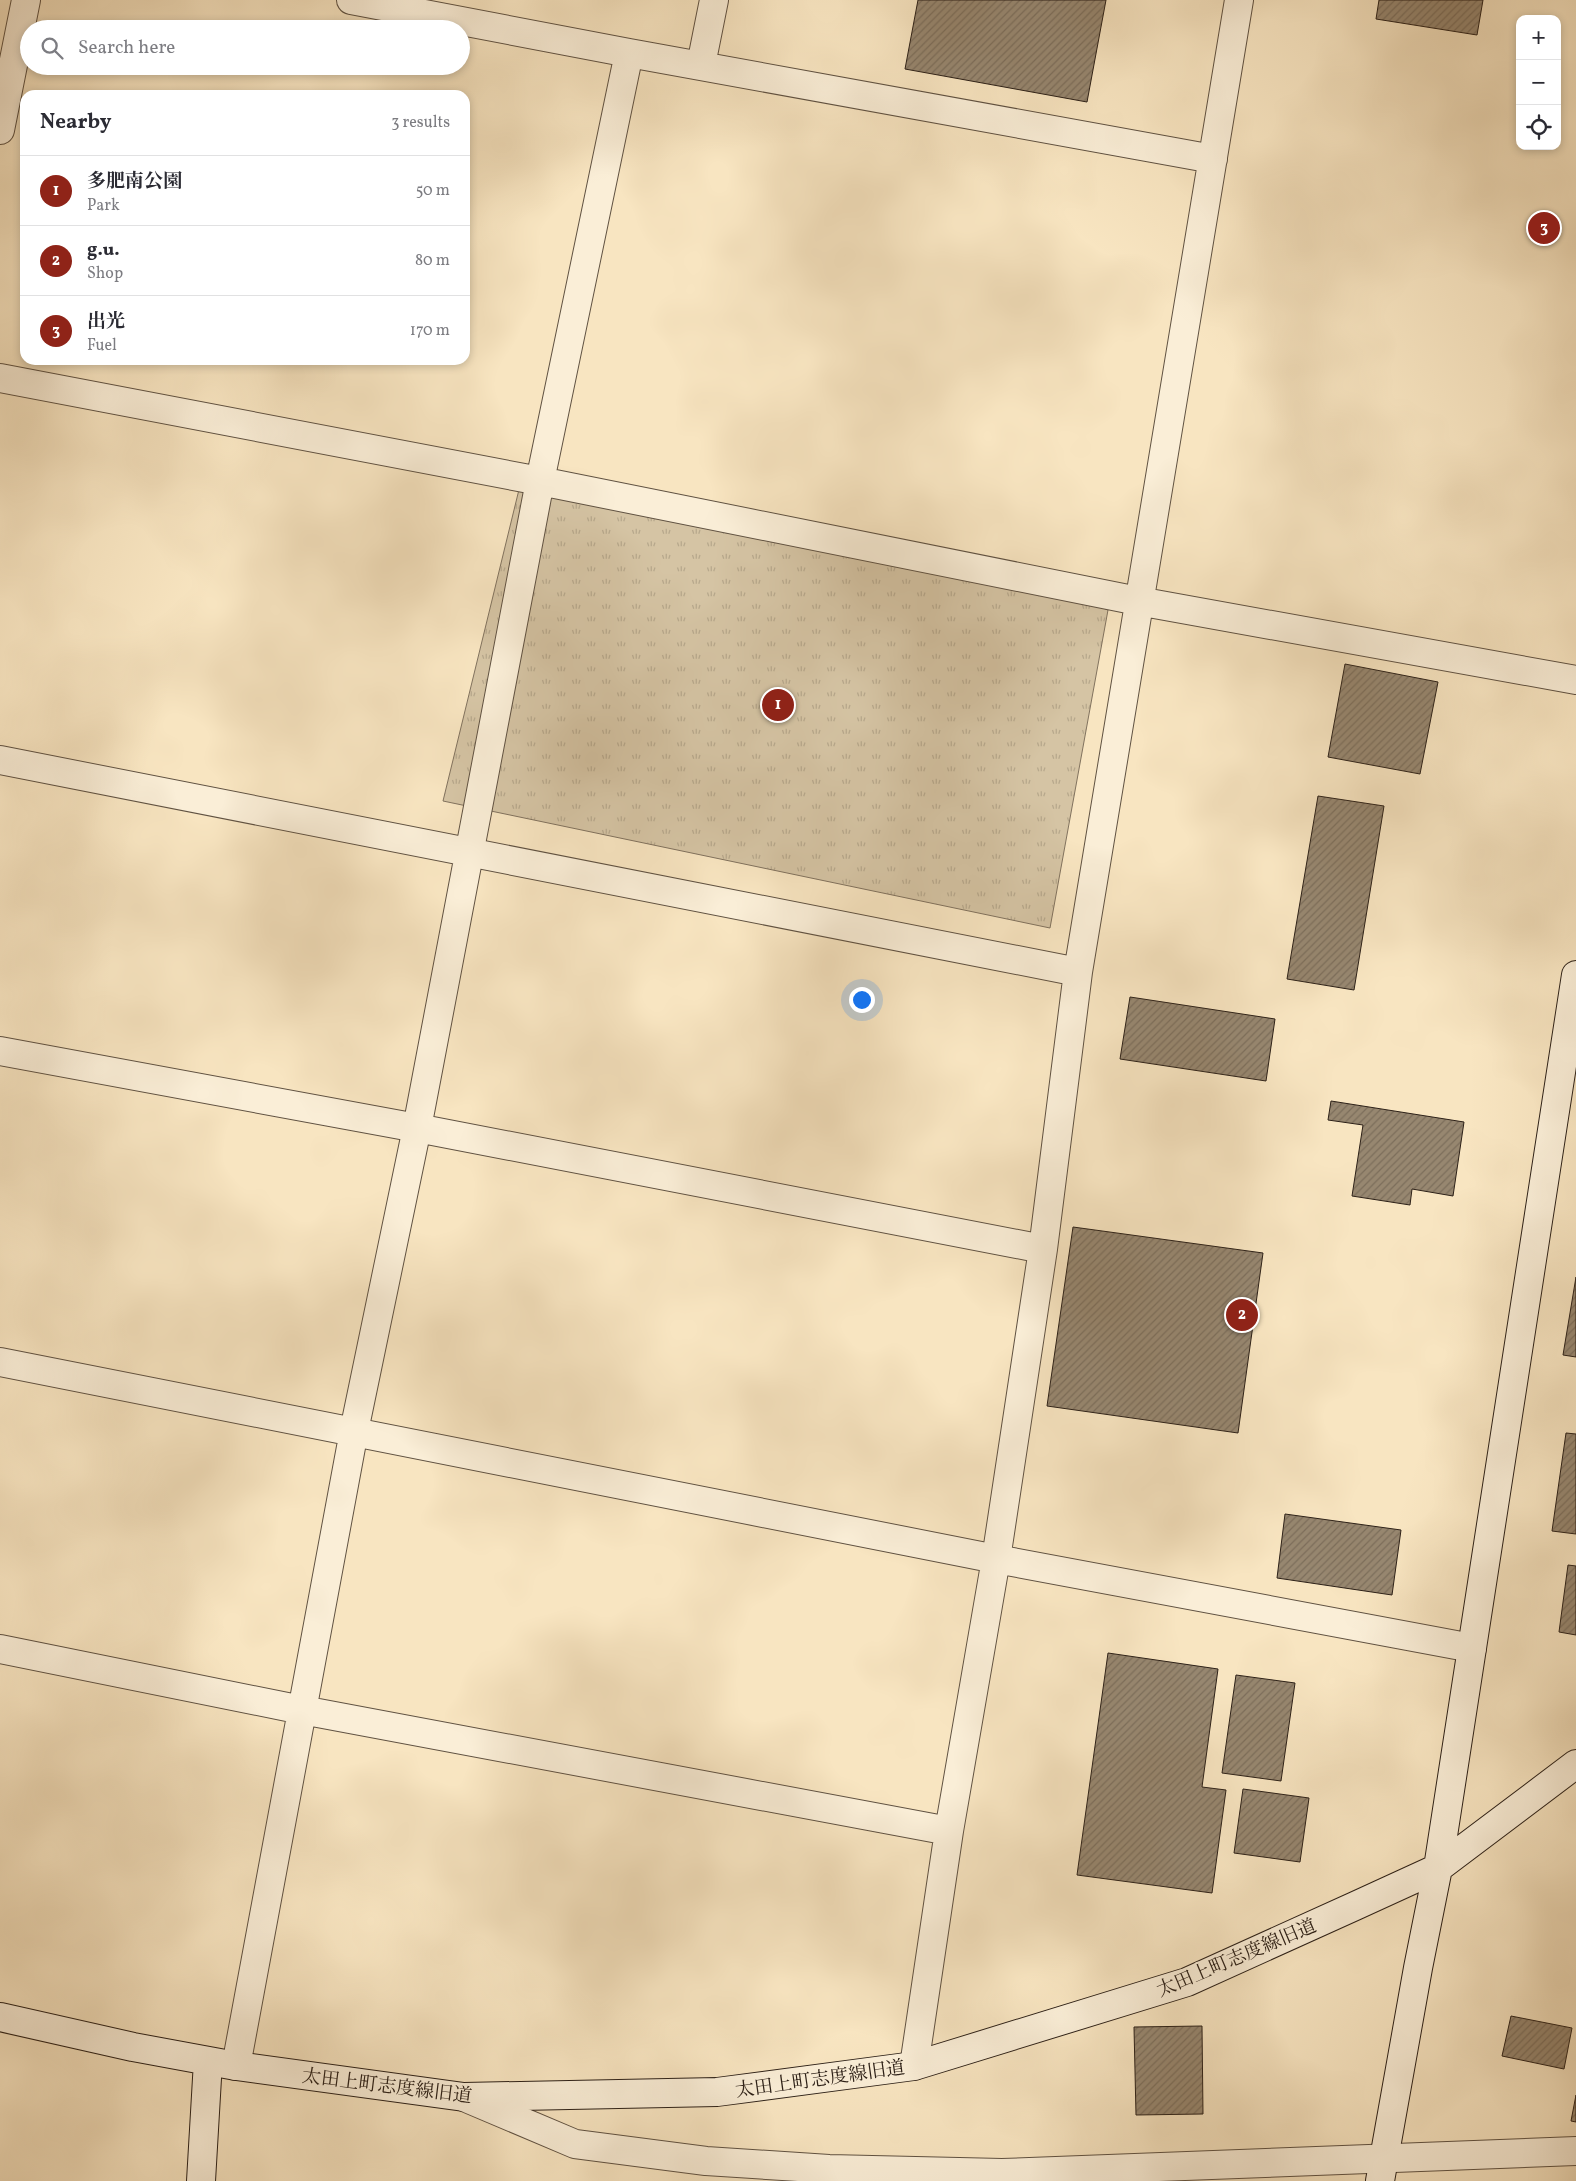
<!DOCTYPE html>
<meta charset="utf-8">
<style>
body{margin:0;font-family:Vollkorn,"Noto Serif JP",serif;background:#f2f2f3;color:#2b2b33}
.controls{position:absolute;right:15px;top:15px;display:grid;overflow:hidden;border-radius:10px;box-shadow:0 2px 8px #0003}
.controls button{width:45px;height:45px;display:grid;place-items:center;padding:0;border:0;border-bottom:1px solid #e1e1e2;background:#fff;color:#2b2b33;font:25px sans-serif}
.you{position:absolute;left:861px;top:999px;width:18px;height:18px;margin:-12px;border:4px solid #fff;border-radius:50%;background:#1a73e8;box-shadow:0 0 0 8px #1a73e833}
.badge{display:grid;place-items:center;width:32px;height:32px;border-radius:50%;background:#8f2418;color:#fff;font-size:16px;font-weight:700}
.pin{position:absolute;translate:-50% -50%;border:2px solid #fff;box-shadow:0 1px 5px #0006}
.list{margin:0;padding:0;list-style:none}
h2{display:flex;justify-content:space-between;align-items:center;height:65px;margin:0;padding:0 20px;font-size:21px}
h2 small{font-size:16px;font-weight:400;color:#7c7c81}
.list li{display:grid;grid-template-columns:32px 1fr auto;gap:15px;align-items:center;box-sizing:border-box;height:70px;padding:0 20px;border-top:1px solid #e1e1e2}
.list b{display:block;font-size:19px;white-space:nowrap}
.list p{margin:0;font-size:16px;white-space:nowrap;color:#7c7c81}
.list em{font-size:16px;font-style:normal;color:#7c7c81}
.icon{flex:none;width:28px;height:28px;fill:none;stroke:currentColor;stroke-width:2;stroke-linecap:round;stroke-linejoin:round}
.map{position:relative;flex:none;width:1576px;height:2181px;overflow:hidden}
.search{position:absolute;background:#fff;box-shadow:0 2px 8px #0003;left:20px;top:20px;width:450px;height:55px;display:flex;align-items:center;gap:12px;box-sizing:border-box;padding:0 18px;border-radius:28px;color:#7c7c81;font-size:19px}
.panel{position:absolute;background:#fff;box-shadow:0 2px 8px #0003;left:20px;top:90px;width:450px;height:275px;border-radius:15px}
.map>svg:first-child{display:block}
.grass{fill:url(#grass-tufts);stroke:#81725e}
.building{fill:url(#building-hatch);stroke:#2d2118}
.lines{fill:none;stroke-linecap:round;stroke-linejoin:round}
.street-casing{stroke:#605242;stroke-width:30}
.secondary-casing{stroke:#2d2118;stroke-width:30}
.street{stroke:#faeed7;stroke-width:28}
.secondary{stroke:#faeed7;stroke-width:28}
.labels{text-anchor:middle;stroke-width:4;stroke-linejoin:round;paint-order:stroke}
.street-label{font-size:19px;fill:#2d2118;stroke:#faeed7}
</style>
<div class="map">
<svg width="1576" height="2181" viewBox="0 0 1576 2181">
<defs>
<pattern id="grass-tufts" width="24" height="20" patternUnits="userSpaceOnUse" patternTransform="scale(1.25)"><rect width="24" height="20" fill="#d5c4a4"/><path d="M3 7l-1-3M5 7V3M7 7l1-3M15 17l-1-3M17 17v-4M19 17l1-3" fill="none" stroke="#b7a88c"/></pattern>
<pattern id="building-hatch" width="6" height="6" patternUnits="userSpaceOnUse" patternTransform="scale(1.25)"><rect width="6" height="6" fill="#978770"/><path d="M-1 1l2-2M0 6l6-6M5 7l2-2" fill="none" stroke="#7c6e5b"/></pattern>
</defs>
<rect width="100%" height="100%" fill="#f8e5c1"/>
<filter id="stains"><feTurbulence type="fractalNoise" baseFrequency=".004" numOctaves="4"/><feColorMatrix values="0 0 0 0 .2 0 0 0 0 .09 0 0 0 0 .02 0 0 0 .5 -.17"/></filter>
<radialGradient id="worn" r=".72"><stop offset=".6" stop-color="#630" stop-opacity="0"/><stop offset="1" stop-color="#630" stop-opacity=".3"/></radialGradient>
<path class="grass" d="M524 469 1057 589 1108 610 1050 928 443 801Z"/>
<path class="building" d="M918 0H1106L1087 102 905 69Z
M1379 0H1483L1477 35 1376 19Z
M1345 664 1438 682 1420 774 1328 757Z
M1318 796 1384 806 1354 990 1287 979Z
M1130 997 1275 1019 1266 1081 1120 1059Z
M1331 1101 1464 1122 1453 1196 1412 1189 1410 1205 1352 1196 1363 1125 1328 1120Z
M1073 1227 1263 1253 1238 1433 1047 1406Z
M1576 1277V1357L1563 1355Z
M1566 1433 1576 1434V1534L1552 1531Z
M1285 1514 1401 1530 1392 1595 1277 1578Z
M1568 1565 1576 1566V1635L1559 1632Z
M1108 1653 1218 1669 1202 1787 1226 1790 1212 1893 1077 1875Z
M1236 1675 1295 1683 1281 1781 1222 1773Z
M1243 1789 1309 1798 1300 1862 1234 1853Z
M1511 2016 1572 2028 1564 2069 1502 2056Z
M1202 2026 1203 2114 1136 2115 1134 2027Z
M1576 2095V2122L1571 2121Z"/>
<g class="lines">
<g class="street-casing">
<path id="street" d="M351 0 629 53 1213 159
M701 65 714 0
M0 130 26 0
M0 378 540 481 1138 601 1576 680
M0 760 1078 972
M0 1051 417 1128 1043 1249
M0 1362 996 1559 1472 1648
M0 1649 302 1710 949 1831
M236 2066 354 1431 417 1128 540 481 629 53
M914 2066 949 1831 996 1559 1043 1249 1078 972 1239 0
M464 2097 575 2144 706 2161 829 2169 1002 2173 1576 2151"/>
</g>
<g class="secondary-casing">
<path id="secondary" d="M0 2017 133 2047 236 2066 464 2097 717 2092 914 2066 1187 1982 1355 1906 1438 1868 1576 1764
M201 2181 208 2061
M1380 2181 1418 1968 1438 1868 1576 975"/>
</g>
<use href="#street" class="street"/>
<use href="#secondary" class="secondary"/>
</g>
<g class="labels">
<g class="street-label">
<text transform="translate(1236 1957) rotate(-23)" y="7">太田上町志度線旧道</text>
<text transform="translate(820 2078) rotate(-8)" y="7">太田上町志度線旧道</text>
<text transform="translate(387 2085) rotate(7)" y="7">太田上町志度線旧道</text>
</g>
</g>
<rect width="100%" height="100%" filter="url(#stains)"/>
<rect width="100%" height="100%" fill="url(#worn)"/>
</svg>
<div class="controls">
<button>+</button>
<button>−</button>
<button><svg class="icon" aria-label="locate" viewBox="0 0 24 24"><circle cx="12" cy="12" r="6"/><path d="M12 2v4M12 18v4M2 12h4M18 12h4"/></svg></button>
</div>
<div class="you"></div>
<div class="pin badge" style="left:778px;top:705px">1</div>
<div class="pin badge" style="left:1242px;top:1315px">2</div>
<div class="pin badge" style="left:1544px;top:228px">3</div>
<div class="search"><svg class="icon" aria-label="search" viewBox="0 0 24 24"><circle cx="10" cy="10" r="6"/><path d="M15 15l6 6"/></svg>Search here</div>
<section class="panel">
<h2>Nearby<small>3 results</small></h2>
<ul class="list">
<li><span class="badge">1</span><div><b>多肥南公園</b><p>Park</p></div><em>50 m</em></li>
<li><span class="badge">2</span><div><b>g.u.</b><p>Shop</p></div><em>80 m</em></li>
<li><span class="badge">3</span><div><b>出光</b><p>Fuel</p></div><em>170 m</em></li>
</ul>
</section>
</div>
